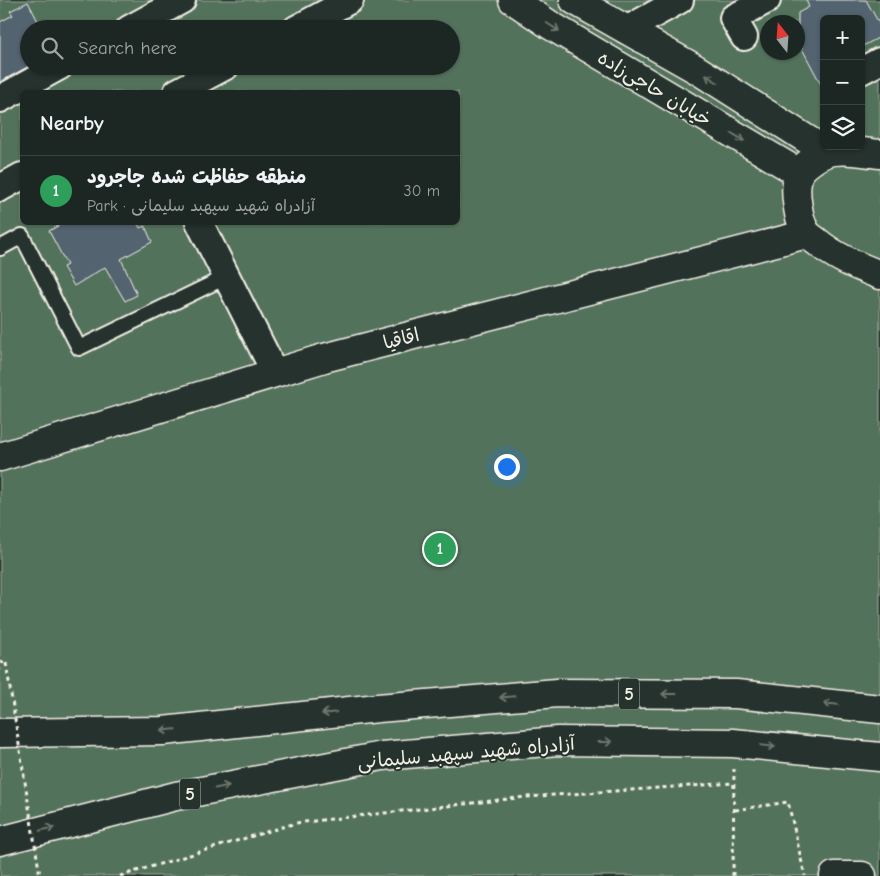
<!DOCTYPE html>
<meta charset="utf-8">
<style>
body{margin:0;font-family:"Comic Neue","Playpen Sans Arabic",sans-serif;background:#252e2a;color:#f1f3f6}
.controls{position:absolute;right:15px;top:15px;display:grid;overflow:hidden;border-radius:8px;box-shadow:0 1px 4px #0004}
.controls button{width:45px;height:45px;display:grid;place-items:center;padding:0;border:0;border-bottom:1px solid #3a4340;background:#1c2622;color:#f1f3f6;font:25px sans-serif}
.compass{position:absolute;left:760px;top:15px;width:45px;height:45px;border-radius:50%;background:#1c2622;box-shadow:0 1px 4px #0004;rotate:343deg}
.you{position:absolute;left:506px;top:466px;width:18px;height:18px;margin:-12px;border:4px solid #fff;border-radius:50%;background:#1a73e8;box-shadow:0 0 0 8px #1a73e833}
.badge{display:grid;place-items:center;width:32px;height:32px;border-radius:50%;background:#1a73e8;color:#fff;font-size:16px;font-weight:700}
.pin{position:absolute;translate:-50% -50%;border:2px solid #fff;box-shadow:0 1px 5px #0006}
.list{margin:0;padding:0;list-style:none}
h2{display:flex;justify-content:space-between;align-items:center;height:65px;margin:0;padding:0 20px;font-size:21px}
h2 small{font-size:16px;font-weight:400;color:#a0a5a5}
.list li{display:grid;grid-template-columns:32px 1fr auto;gap:15px;align-items:center;box-sizing:border-box;height:70px;padding:0 20px;border-top:1px solid #3a4340}
.list b{display:block;font-size:19px;white-space:nowrap}
.list p{margin:0;font-size:16px;white-space:nowrap;color:#a0a5a5}
.list em{font-size:16px;font-style:normal;color:#a0a5a5}
.icon{flex:none;width:28px;height:28px;fill:none;stroke:currentColor;stroke-width:2;stroke-linecap:round;stroke-linejoin:round}
.map{position:relative;flex:none;width:880px;height:876px;overflow:hidden}
.search{position:absolute;background:#1c2622;box-shadow:0 1px 4px #0004;left:20px;top:20px;width:440px;height:55px;display:flex;align-items:center;gap:12px;box-sizing:border-box;padding:0 18px;border-radius:28px;color:#a0a5a5;font-size:19px}
.panel{position:absolute;background:#1c2622;box-shadow:0 1px 4px #0004;left:20px;top:90px;width:440px;height:135px;border-radius:8px}
.map>svg:first-child{display:block}
.green{fill:#53725b;stroke:#a4b2a2;fill-rule:evenodd}
.building{fill:#536470;stroke:#f4f1e8}
.lines{fill:none;stroke-linecap:round;stroke-linejoin:round}
.service-casing{stroke:#f4f1e8;stroke-width:18}
.minor-casing{stroke:#f4f1e8;stroke-width:30}
.tertiary-casing{stroke:#f4f1e8;stroke-width:31}
.trunk-casing{stroke:#f4f1e8;stroke-width:31}
.motorway-casing{stroke:#f4f1e8;stroke-width:31}
.path{stroke:#f4f1e8;stroke-width:3;stroke-dasharray:4 4;stroke-linecap:butt}
.service{stroke:#26332d;stroke-width:14}
.minor{stroke:#26332d;stroke-width:26}
.tertiary{stroke:#26332d;stroke-width:28}
.trunk{stroke:#26332d;stroke-width:28}
.motorway{stroke:#26332d;stroke-width:28}
.path-bridge{stroke:#f4f1e8;stroke-width:3;stroke-dasharray:4 4;stroke-linecap:butt}
.oneway{stroke:#6e766e}
.labels{text-anchor:middle;stroke-width:4;stroke-linejoin:round;paint-order:stroke}
.shield{fill:#26332d;stroke:#b6b8b0;stroke-width:1}
.shield-label{font-size:18px;font-weight:bold;fill:#f4f1e8}
.street-label{font-size:19px;fill:#f4f1e8;stroke:#26332d}
</style>
<div class="map">
<svg width="880" height="876" viewBox="0 0 880 876">
<rect width="100%" height="100%" fill="#26332d"/>
<filter id="ink" filterUnits="userSpaceOnUse"><feTurbulence type="fractalNoise" baseFrequency=".02" numOctaves="2"/><feDisplacementMap in="SourceGraphic" scale="10" xChannelSelector="R" yChannelSelector="G"/><feConvolveMatrix kernelMatrix="1 2 1 2 8 2 1 2 1" color-interpolation-filters="sRGB"/></filter>
<g filter="url(#ink)">
<path class="green" d="M0 0H880V876H0ZM824 19H861V146H824ZM768 22H798V52H768ZM29 29H451V66H29ZM22 92H458V222H22Z"/>
<path class="building" d="M806 0H866L880 25V37L861 47V19H824V90L798 41V13L809 7Z
M28 2 42 29H29V66L0 82V22L13 15 10 11Z
M65 222H137L140 228 145 226 152 242 121 259 137 295 125 301 105 267 74 286 63 267 67 265 49 231Z"/>
<g class="lines">
<g class="service-casing">
<path id="service" d="M0 248 22 236 79 348 226 277"/>
</g>
<g class="minor-casing">
<path id="minor" d="M129 29 182 0
M296 29 350 0
M626 30 680 0
M744 37 733 18 767 0
M861 71 880 61
M177 92 226 66
M0 99 60 66
M0 188 22 176
M199 222 267 357"/>
</g>
<g class="tertiary-casing">
<path id="tertiary" d="M513 0 550 25 799 173
M574 0 696 69 827 152
M880 154C864 153 842 147 826 153 818 156 803 165 799 174 793 188 798 221 807 234 809 236 813 239 816 241 835 257 857 266 880 275
M0 457 324 358 807 234"/>
</g>
<g class="trunk-casing">
<path id="trunk" d="M834 876H862"/>
</g>
<g class="motorway-casing">
<path id="motorway" d="M0 733 163 731 378 708 557 693 736 694 880 709
M0 841 176 796 382 756 558 741 733 743 880 757"/>
</g>
<path class="path" d="M0 662 6 663
M735 810 788 802 805 876
M120 876 296 823 526 797 734 783
M733 876 734 769"/>
<use href="#service" class="service"/>
<use href="#minor" class="minor"/>
<use href="#tertiary" class="tertiary"/>
<use href="#trunk" class="trunk"/>
<use href="#motorway" class="motorway"/>
<path class="path-bridge" d="M6 663 40 876"/>
</g>
<defs><path id="oneway-shaft" d="M-6 0H5M1.5-3L5.5 0L1.5 3" fill="none" stroke-width="1.6" stroke-linecap="round" stroke-linejoin="round" transform="scale(1.25)"/></defs>
<g class="oneway">
<use href="#oneway-shaft" transform="translate(553 27) rotate(32)"/>
<use href="#oneway-shaft" transform="translate(712 79) rotate(-148)"/>
<use href="#oneway-shaft" transform="translate(738 137) rotate(31)"/>
<use href="#oneway-shaft" transform="translate(669 694) rotate(-180)"/>
<use href="#oneway-shaft" transform="translate(507 697) rotate(175)"/>
<use href="#oneway-shaft" transform="translate(831 704) rotate(-174)"/>
<use href="#oneway-shaft" transform="translate(329 713) rotate(174)"/>
<use href="#oneway-shaft" transform="translate(168 730) rotate(175)"/>
<use href="#oneway-shaft" transform="translate(605 742)"/>
<use href="#oneway-shaft" transform="translate(768 746) rotate(6)"/>
<use href="#oneway-shaft" transform="translate(222 787) rotate(-11)"/>
<use href="#oneway-shaft" transform="translate(47 829) rotate(-14)"/>
</g>
</g>
<g class="labels">
<g class="shield">
<rect x="619" y="678.5" width="20" height="31" rx="4"/>
<rect x="180" y="778.5" width="20" height="31" rx="4"/>
</g>
<g class="shield-label">
<text x="629" y="700">5</text>
<text x="190" y="800">5</text>
</g>
<g class="street-label">
<text transform="translate(655 88) rotate(31)" y="7">خیابان حاجی‌زاده</text>
<text transform="translate(401 338) rotate(-14)" y="7">اقاقیا</text>
<text transform="translate(466 752) rotate(-5)" y="7">آزادراه شهید سپهبد سلیمانی</text>
</g>
</g>
</svg>
<div class="controls">
<button>+</button>
<button>−</button>
<button><svg class="icon" aria-label="layers" viewBox="0 0 24 24"><path d="M12 4l9 5-9 5-9-5zM3 14l9 5 9-5"/></svg></button>
</div>
<svg class="compass" viewBox="-18 -18 36 36"><path d="M0-13l5 13h-10z" fill="#e53935"/><path d="M0 13l5-13h-10z" fill="#a0a5a5"/></svg>
<div class="you"></div>
<div class="pin badge" style="left:440px;top:549px;background:#2e9e5b">1</div>
<div class="search"><svg class="icon" aria-label="search" viewBox="0 0 24 24"><circle cx="10" cy="10" r="6"/><path d="M15 15l6 6"/></svg>Search here</div>
<section class="panel">
<h2>Nearby<small></small></h2>
<ul class="list">
<li><span class="badge" style="background:#2e9e5b">1</span><div><b>منطقه حفاظت شده جاجرود</b><p>Park · آزادراه شهید سپهبد سلیمانی</p></div><em>30 m</em></li>
</ul>
</section>
</div>
